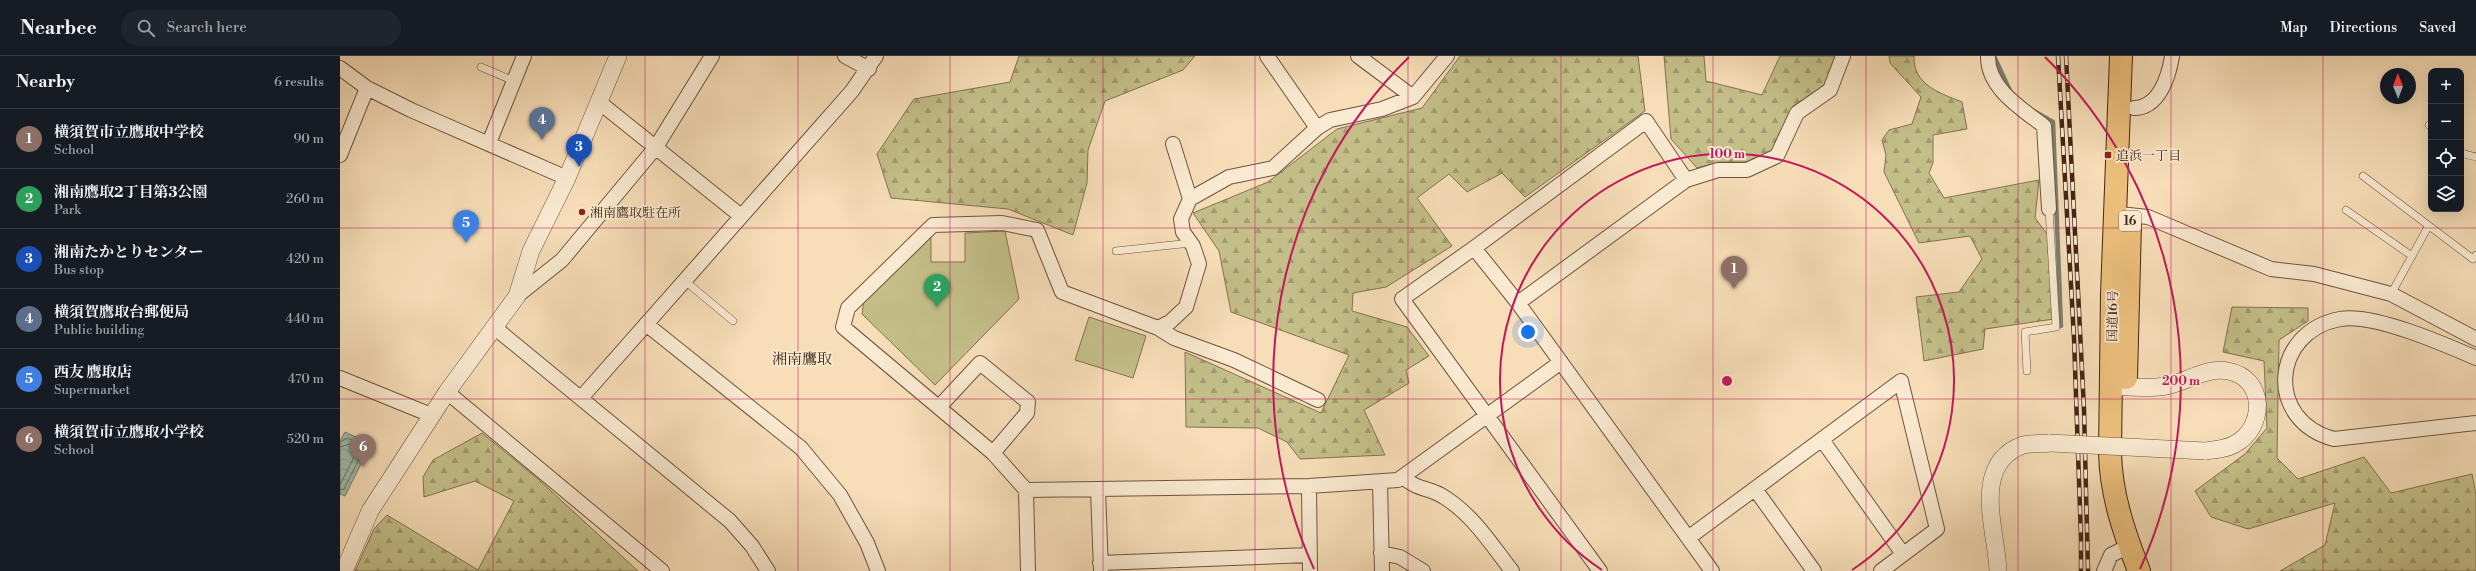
<!DOCTYPE html>
<meta charset="utf-8">
<style>
body{margin:0;font-family:"Libre Bodoni","Noto Serif JP",serif;background:#20242c;color:#f1f3f6}
.controls{position:absolute;right:12px;top:12px;display:grid;overflow:hidden;border-radius:8px;box-shadow:0 4px 16px #0002}
.controls button{width:36px;height:36px;display:grid;place-items:center;padding:0;border:0;border-bottom:1px solid #363941;background:#171b24;color:#f1f3f6;font:20px sans-serif}
.compass{position:absolute;left:2040px;top:12px;width:36px;height:36px;border-radius:50%;background:#171b24;box-shadow:0 4px 16px #0002;rotate:359deg}
.you{position:absolute;left:1188px;top:276px;width:14px;height:14px;margin:-10px;border:3px solid #fff;border-radius:50%;background:#1a73e8;box-shadow:0 0 0 6px #1a73e833}
.badge{display:grid;place-items:center;width:26px;height:26px;border-radius:50%;background:#c59692;color:#fff;font-size:13px;font-weight:700}
.pin{position:absolute;translate:-50% -33px;filter:drop-shadow(0 1px 2px #0008)}
.pin::after{content:'';position:absolute;top:21px;width:14px;height:12px;background:inherit;clip-path:polygon(0 0,100% 0,50% 100%)}
.list{margin:0;padding:0;list-style:none}
h2{display:flex;justify-content:space-between;align-items:center;height:52px;margin:0;padding:0 16px;font-size:17px}
h2 small{font-size:13px;font-weight:400;color:#9ea1a6}
.list li{display:grid;grid-template-columns:26px 1fr auto;gap:12px;align-items:center;box-sizing:border-box;height:60px;padding:0 16px;border-top:1px solid #363941}
.list b{display:block;font-size:15px;white-space:nowrap}
.list p{margin:0;font-size:13px;white-space:nowrap;color:#9ea1a6}
.list em{font-size:13px;font-style:normal;color:#9ea1a6}
.icon{flex:none;width:22px;height:22px;fill:none;stroke:currentColor;stroke-width:2;stroke-linecap:round;stroke-linejoin:round}
.map{position:relative;flex:none;width:2136px;height:515px;overflow:hidden}
header{display:flex;align-items:center;gap:24px;box-sizing:border-box;height:56px;padding:0 20px;background:#171b24;border-bottom:1px solid #363941}
header strong{font-size:19px}
nav{display:flex;gap:22px;margin-inline-start:auto;font-size:14px}
.search{width:280px;height:36px;background:#20242c;display:flex;align-items:center;gap:10px;box-sizing:border-box;padding:0 14px;border-radius:22px;color:#9ea1a6;font-size:15px}
main{display:flex}
aside{flex:1;background:#171b24}
.map>svg:first-child{display:block}
.forest{fill:url(#forest-firs);stroke:#837250}
.green{fill:#c4bf89;stroke:#837250}
.water{fill:url(#water-waves);stroke:#798070}
.lines{fill:none;stroke-linecap:round;stroke-linejoin:round}
.shore{stroke:#707061;stroke-width:1}
.stream{stroke:#798070;stroke-width:4.5}
.service-casing{stroke:#6f533f;stroke-width:8}
.minor-casing{stroke:#6f533f;stroke-width:16}
.tertiary-casing{stroke:#6f533f;stroke-width:18}
.trunk-casing{stroke:#422517;stroke-width:24}
.service{stroke:#faead1;stroke-width:7}
.minor{stroke:#faead1;stroke-width:14}
.tertiary{stroke:#faead1;stroke-width:17}
.trunk{stroke:#ecbf7c;stroke-width:22}
.rail-casing{stroke:#422517;stroke-width:4.5}
.rail{stroke:#faead1;stroke-width:3;stroke-dasharray:9;stroke-linecap:butt}
.tertiary-bridge-casing{stroke:#6f533f;stroke-width:18;stroke-linecap:butt}
.tertiary-bridge{stroke:#faead1;stroke-width:17}
.grid{fill:none;stroke:#c2185b;stroke-width:1;stroke-opacity:0.55}
.ring{fill:none;stroke:#c2185b;stroke-width:2}
.poi-dot{fill:#8f2418;stroke:#faead1;stroke-width:1.5}
.labels{text-anchor:middle;stroke-width:3.5;stroke-linejoin:round;paint-order:stroke}
.shield{fill:#faead1;stroke:#79604f;stroke-width:1}
.shield-label{font-size:12px;font-weight:bold;fill:#422517}
.poi-label{font-size:13px;fill:#422517;stroke:#faead1;text-anchor:start}
.street-label{font-size:13px;fill:#422517;stroke:#faead1}
.quarter-label{font-size:15px;fill:#422517;stroke:#faead1}
.centre{fill:#c2185b;stroke:#faead1;stroke-width:2}
.ring-label{font-size:12px;text-anchor:middle;font-weight:bold;fill:#c2185b;stroke:#faead1;stroke-width:3.5;stroke-linejoin:round;paint-order:stroke}
</style>
<header>
<strong>Nearbee</strong>
<div class="search"><svg class="icon" aria-label="search" viewBox="0 0 24 24"><circle cx="10" cy="10" r="6"/><path d="M15 15l6 6"/></svg>Search here</div>
<nav><a>Map</a><a>Directions</a><a>Saved</a></nav>
</header>
<main>
<aside>
<h2>Nearby<small>6 results</small></h2>
<ul class="list">
<li><span class="badge" style="background:#8d6e63">1</span><div><b>横須賀市立鷹取中学校</b><p>School</p></div><em>90 m</em></li>
<li><span class="badge" style="background:#2e9e5b">2</span><div><b>湘南鷹取2丁目第3公園</b><p>Park</p></div><em>260 m</em></li>
<li><span class="badge" style="background:#1a4fb4">3</span><div><b>湘南たかとりセンター</b><p>Bus stop</p></div><em>420 m</em></li>
<li><span class="badge" style="background:#5c6f8a">4</span><div><b>横須賀鷹取台郵便局</b><p>Public building</p></div><em>440 m</em></li>
<li><span class="badge" style="background:#3f7fe0">5</span><div><b>西友 鷹取店</b><p>Supermarket</p></div><em>470 m</em></li>
<li><span class="badge" style="background:#8d6e63">6</span><div><b>横須賀市立鷹取小学校</b><p>School</p></div><em>520 m</em></li>
</ul>
</aside>
<div class="map">
<svg width="2136" height="515" viewBox="0 0 2136 515">
<defs>
<pattern id="forest-firs" width="22" height="20" patternUnits="userSpaceOnUse"><rect width="22" height="20" fill="#c4bf89"/><path d="M5 1l3.5 6h-7zM16 11l3.5 6h-7z" fill="#a19b6f"/></pattern>
<pattern id="water-waves" width="16" height="10" patternUnits="userSpaceOnUse"><rect width="16" height="10" fill="#9ebcab"/><path d="M0 5q4-4 8 0t8 0" fill="none" stroke="#89a192"/></pattern>
</defs>
<rect width="100%" height="100%" fill="#f7deb8"/>
<filter id="stains"><feTurbulence type="fractalNoise" baseFrequency=".005" numOctaves="4"/><feColorMatrix values="0 0 0 0 .2 0 0 0 0 .09 0 0 0 0 .02 0 0 0 .5 -.17"/></filter>
<radialGradient id="worn" r=".72"><stop offset=".6" stop-color="#630" stop-opacity="0"/><stop offset="1" stop-color="#630" stop-opacity=".3"/></radialGradient>
<path class="forest" d="M679 0H855L843 14 765 45 748 94 747 127 733 179 668 153 551 142 537 98 574 43 670 26Z
M1120 0H1298L1305 55 1185 141 1162 117 1127 136 1109 118 1077 142 1112 190 1046 231 1013 237 1012 255 1067 271 1089 300 1066 314 1069 327 1024 354 1045 399 960 403 947 386 918 372 846 371 845 296 981 357 1009 299 891 256 879 195 853 157 928 126 997 73 1082 52Z
M1324 0H1364L1366 25 1422 39 1440 0H1496L1486 28 1453 50 1433 94 1406 106H1380L1357 112 1331 83Z
M1549 0H1574C1573 29 1600 37 1622 46L1627 73 1593 79V107L1589 117 1604 142 1699 124 1695 162 1710 182 1714 263 1645 273 1643 293 1584 305 1576 241 1619 236 1642 203 1630 180 1579 187 1544 116 1546 99 1542 84 1549 74 1572 68 1581 41 1550 7Z
M1892 251 1968 252V265L1939 284 1937 402 1958 423 2024 401 2051 437 2132 418 2136 439V515H1940L1985 489 1995 447 1908 473 1871 461 1855 435 1905 398 1927 372 1924 305 1883 296Z
M142 377 198 423 298 515H15L34 473 47 459 138 514 174 445 135 425 84 441 83 421 93 404Z"/>
<path class="green" d="M665 175 679 243 595 329 522 258 525 237 591 180V206H625V177Z
M749 261 806 280 793 322 735 304Z"/>
<path class="water" d="M5 376 31 388 5 440 0 438V385Z"/>
<g class="lines">
<path class="shore" d="M0 386 8 382 25 391 4 433 0 434
M0 391 10 388 18 393 0 429"/>
<path class="stream" d="M1654 0 1671 37
M1692 54 1713 66 1721 270"/>
<g class="service-casing">
<path id="service" d="M141 11 174 25
M2089 69 2091 71
M2121 97 2136 101
M2023 120 2133 203 2136 199
M2006 154 2072 200
M776 195 851 187
M344 224 393 265
M2051 238 2088 171
M1687 315 1685 276 1716 271 1709 153"/>
</g>
<g class="minor-casing">
<path id="minor" d="M505 0 529 13
M927 0 977 72
M1018 0 1073 41
M1648 0C1647 32 1682 53 1704 70L1709 153
M0 12 27 32 71 54 227 122
M259 46 401 160
M1794 52C1819 52 1829 20 1832 0
M149 87 184 0
M833 88 850 143
M0 99 27 32
M1779 158 1808 161 1931 213 1974 218 2051 238 2136 283
M1134 192 1178 247 1372 515
M177 240 222 204 316 91 372 0
M1178 247 1346 124 1378 114H1407L1437 100 1457 57 1490 34 1503 0
M306 268 461 392 500 439 527 487 538 515
M154 271 390 465 412 490 428 515
M818 272 834 282 894 304 978 344
M2136 302C2104 288 2033 257 2000 263 1931 276 1925 365 1994 383L2136 367
M0 322 91 359
M107 336 322 515
M241 342 512 35 536 0
M599 351 640 307 688 346 687 357 653 397
M1483 385 1563 498
M1063 421C1078 435 1089 431 1104 441 1133 459 1151 488 1172 515
M1040 426 1042 515
M969 430 970 515
M1415 433 1474 515
M686 434 969 430 1058 424 1221 306
M758 434 761 515
M1348 482 1561 325 1597 473 1541 515
M1041 497 1060 501 1083 515
M760 507 970 499
M688 515 686 434 653 397 503 271 508 252 593 169 662 167 697 174 722 236 818 272 830 266 846 251 859 208 853 190 843 176 841 163 850 143 889 121 933 112 977 72 990 64 1042 53 1073 41 1107 0
M1260 515 1062 243 1134 192 1306 65 1346 124
M1764 515 1771 499 1789 490"/>
</g>
<g class="tertiary-casing">
<path id="tertiary" d="M1771 330C1789 331 1808 333 1826 330 1847 326 1865 311 1888 315 1926 322 1926 371 1895 388 1886 393 1875 394 1865 395
M4 515 30 455 107 336 177 240 191 195 227 122 278 0
M1658 515C1657 476 1630 408 1683 389 1691 387 1702 388 1710 387"/>
</g>
<g class="trunk-casing">
<path id="trunk" d="M1781 0 1772 238 1770 397C1771 439 1784 476 1799 515
M1786 322 1790 167"/>
</g>
<use href="#service" class="service"/>
<use href="#minor" class="minor"/>
<use href="#tertiary" class="tertiary"/>
<use href="#trunk" class="trunk"/>
<g class="rail-casing">
<path id="rail" d="M1718 0 1734 282 1741 482V515
M1726 0 1744 353 1748 515"/>
</g>
<use href="#rail" class="rail"/>
<g class="tertiary-bridge-casing">
<path id="tertiary-bridge" d="M1710 387 1865 395"/>
</g>
<use href="#tertiary-bridge" class="tertiary-bridge"/>
</g>
<path class="grid" d="M153 0V515M305 0V515M458 0V515M610 0V515M763 0V515M915 0V515M1068 0V515M1221 0V515M1373 0V515M1526 0V515M1678 0V515M1831 0V515M1983 0V515M0 172H2136M0 343H2136"/>
<g class="ring">
<path d="M1262 514A227 227 0 1 1 1512 514"/>
<path d="M974 513A454 454 0 0 1 1069 1M1705 1A454 454 0 0 1 1800 513"/>
</g>
<g class="poi-dot">
<rect x="1764" y="95" width="8" height="8" rx="2"/>
<circle cx="242" cy="156" r="4"/>
</g>
<g class="labels">
<rect class="shield" x="1779" y="155" width="22" height="20" rx="3"/>
<g class="shield-label">
<text x="1790" y="169">16</text>
</g>
<g class="poi-label">
<text x="1776" y="104">追浜一丁目</text>
<text x="250" y="161">湘南鷹取駐在所</text>
</g>
<g class="street-label">
<text transform="translate(1772 260) rotate(-89)" y="5">国道16号</text>
</g>
<g class="quarter-label">
<text x="462" y="308">湘南鷹取</text>
</g>
</g>
<circle cx="1387" cy="325" r="6" class="centre"/>
<g class="ring-label">
<text x="1387" y="102">100 m</text>
<text x="1841" y="329">200 m</text>
</g>
<rect width="100%" height="100%" filter="url(#stains)"/>
<rect width="100%" height="100%" fill="url(#worn)"/>
</svg>
<div class="controls">
<button>+</button>
<button>−</button>
<button><svg class="icon" aria-label="locate" viewBox="0 0 24 24"><circle cx="12" cy="12" r="6"/><path d="M12 2v4M12 18v4M2 12h4M18 12h4"/></svg></button>
<button><svg class="icon" aria-label="layers" viewBox="0 0 24 24"><path d="M12 4l9 5-9 5-9-5zM3 14l9 5 9-5"/></svg></button>
</div>
<svg class="compass" viewBox="-18 -18 36 36"><path d="M0-13l5 13h-10z" fill="#e53935"/><path d="M0 13l5-13h-10z" fill="#9ea1a6"/></svg>
<div class="you"></div>
<div class="pin badge" style="left:1394px;top:233px;background:#8d6e63">1</div>
<div class="pin badge" style="left:597px;top:251px;background:#2e9e5b">2</div>
<div class="pin badge" style="left:239px;top:111px;background:#1a4fb4">3</div>
<div class="pin badge" style="left:202px;top:84px;background:#5c6f8a">4</div>
<div class="pin badge" style="left:126px;top:187px;background:#3f7fe0">5</div>
<div class="pin badge" style="left:23px;top:411px;background:#8d6e63">6</div>
</div>
</main>
